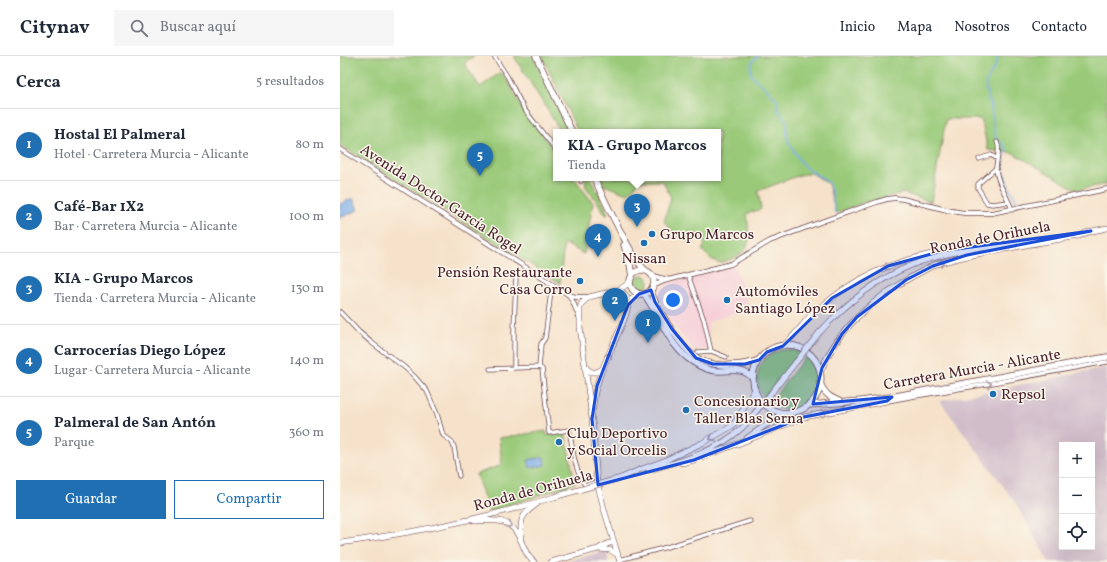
<!DOCTYPE html>
<html lang="es">
<meta charset="utf-8">
<style>
body{margin:0;font-family:Vollkorn,serif;background:#f6f6f7;color:#1f2937}
.controls{position:absolute;right:12px;bottom:12px;display:grid;overflow:hidden;border-radius:0px;box-shadow:0 4px 16px #0002}
.controls button{width:36px;height:36px;display:grid;place-items:center;padding:0;border:0;border-bottom:1px solid #e0e1e3;background:#fff;color:#1f2937;font:20px sans-serif}
.you{position:absolute;left:333px;top:244px;width:14px;height:14px;margin:-10px;border:3px solid #fff;border-radius:50%;background:#1a73e8;box-shadow:0 0 0 6px #1a73e833}
.badge{display:grid;place-items:center;width:26px;height:26px;border-radius:50%;background:#1f6fb2;color:#fff;font-size:13px;font-weight:700}
.pin{position:absolute;translate:-50% -33px;filter:drop-shadow(0 1px 2px #0008)}
.pin::after{content:'';position:absolute;top:21px;width:14px;height:12px;background:inherit;clip-path:polygon(0 0,100% 0,50% 100%)}
.popup{position:absolute;left:213px;top:73px;width:168px;height:52px;box-sizing:border-box;display:grid;place-content:center;border-radius:0px;background:#fff;filter:drop-shadow(0 1px 3px #0005);font-size:13px;white-space:nowrap;color:#747a83}
.popup b{font-size:15px;color:#1f2937}
.popup::after{content:'';position:absolute;left:50%;top:100%;margin-left:-8px;border:8px solid transparent;border-top-color:#fff}
.list{margin:0;padding:0;list-style:none}
h2{display:flex;justify-content:space-between;align-items:center;height:52px;margin:0;padding:0 16px;font-size:17px}
h2 small{font-size:13px;font-weight:400;color:#747a83}
.list li{display:grid;grid-template-columns:26px 1fr auto;gap:12px;align-items:center;box-sizing:border-box;height:72px;padding:0 16px;border-top:1px solid #e0e1e3}
.list b{display:block;font-size:15px;white-space:nowrap}
.list p{margin:0;font-size:13px;white-space:nowrap;color:#747a83}
.list em{font-size:13px;font-style:normal;color:#747a83}
.actions{display:flex;gap:8px;padding:12px 16px}
.actions a{flex:1;padding:9px 0;border:1px solid #1f6fb2;border-radius:0px;text-align:center;font-size:14px;color:#1f6fb2}
.actions .main{background:#1f6fb2;color:#fff}
.icon{flex:none;width:22px;height:22px;fill:none;stroke:currentColor;stroke-width:2;stroke-linecap:round;stroke-linejoin:round}
.map{position:relative;flex:none;width:767px;height:506px;overflow:hidden}
header{display:flex;align-items:center;gap:24px;box-sizing:border-box;height:56px;padding:0 20px;background:#fff;border-bottom:1px solid #e0e1e3}
header strong{font-size:19px}
nav{display:flex;gap:22px;margin-inline-start:auto;font-size:14px}
.search{width:280px;height:36px;background:#f6f6f7;display:flex;align-items:center;gap:10px;box-sizing:border-box;padding:0 14px;border-radius:0px;color:#747a83;font-size:15px}
main{display:flex}
aside{flex:1;background:#fff}
.map>svg:first-child{display:block}
.built{fill:#f6cfd8}
.industrial{fill:#d1bdca;fill-rule:evenodd}
.green{fill:#9aca79;stroke:#727452}
.water{fill:#7eb0ea;stroke:#64688a}
.lines{fill:none;stroke-linecap:round;stroke-linejoin:round}
.stream{stroke:#7eb0ea;stroke-width:1.5}
.minor-casing{stroke:#643c43;stroke-width:5}
.tertiary-casing{stroke:#643c43;stroke-width:5.5}
.secondary-casing{stroke:#643c43;stroke-width:6}
.trunk-casing{stroke:#643c43;stroke-width:7}
.minor{stroke:#fff;stroke-width:3.5}
.tertiary{stroke:#fff;stroke-width:4}
.secondary{stroke:#fff;stroke-width:5}
.trunk{stroke:#fff;stroke-width:5.5}
.secondary-bridge-casing{stroke:#643c43;stroke-width:6;stroke-linecap:butt}
.secondary-bridge{stroke:#fff;stroke-width:5}
.oneway{stroke:#ae9aa0}
.marked{fill:#1d4ed8;fill-opacity:0.2;stroke:#1d4ed8;stroke-width:3;stroke-linejoin:round}
.poi-dot{fill:#1f6fb2;stroke:#fbf7ec;stroke-width:1.5}
.labels{text-anchor:middle;stroke-width:3;stroke-linejoin:round;paint-order:stroke}
.street-label{font-size:15px;fill:#4a1f2b;stroke:#fbf7ec}
.poi-label{font-size:15px;fill:#4a1f2b;stroke:#fbf7ec;text-anchor:start}
</style>
<header>
<strong>Citynav</strong>
<div class="search"><svg class="icon" aria-label="search" viewBox="0 0 24 24"><circle cx="10" cy="10" r="6"/><path d="M15 15l6 6"/></svg>Buscar aquí</div>
<nav><a>Inicio</a><a>Mapa</a><a>Nosotros</a><a>Contacto</a></nav>
</header>
<main>
<aside>
<h2>Cerca<small>5 resultados</small></h2>
<ul class="list">
<li><span class="badge">1</span><div><b>Hostal El Palmeral</b><p>Hotel · Carretera Murcia - Alicante</p></div><em>80 m</em></li>
<li><span class="badge">2</span><div><b>Café-Bar 1X2</b><p>Bar · Carretera Murcia - Alicante</p></div><em>100 m</em></li>
<li><span class="badge">3</span><div><b>KIA - Grupo Marcos</b><p>Tienda · Carretera Murcia - Alicante</p></div><em>130 m</em></li>
<li><span class="badge">4</span><div><b>Carrocerías Diego López</b><p>Lugar · Carretera Murcia - Alicante</p></div><em>140 m</em></li>
<li><span class="badge">5</span><div><b>Palmeral de San Antón</b><p>Parque</p></div><em>360 m</em></li>
</ul>
<div class="actions"><a class="main">Guardar</a><a>Compartir</a></div>
</aside>
<div class="map">
<svg width="767" height="506" viewBox="0 0 767 506">
<rect width="100%" height="100%" fill="#fbf7ec"/>
<filter id="ink" filterUnits="userSpaceOnUse"><feTurbulence type="fractalNoise" baseFrequency=".025" numOctaves="2"/><feDisplacementMap in="SourceGraphic" scale="8" xChannelSelector="R" yChannelSelector="G"/><feConvolveMatrix kernelMatrix="1 2 1 2 8 2 1 2 1" color-interpolation-filters="sRGB"/></filter>
<filter id="wash" filterUnits="userSpaceOnUse"><feTurbulence type="fractalNoise" baseFrequency=".012" numOctaves="4" result="noise"/><feDisplacementMap in="SourceGraphic" scale="16" xChannelSelector="R" yChannelSelector="G"/><feGaussianBlur stdDeviation="0.9" result="paint"/><feColorMatrix in="noise" values="0 0 0 0 0 0 0 0 0 0 0 0 0 0 0 0 0 1.4 0 .05"/><feComposite in="paint" operator="in"/></filter>
<g filter="url(#wash)">
<rect width="100%" height="100%" fill="#f6e2ca"/>
<path class="built" d="M395 210 410 253 368 266 370 293 353 294 334 270 317 239 321 232 330 226Z"/>
<path class="industrial" d="M767 311V506H709L675 446 600 345ZM722 389H752V491H722Z
M268 494V506H224Z"/>
<path class="green" d="M0 0H134L124 7 140 31 161 16 170 29 182 52 216 97V122H234L253 147 244 198 224 187 220 227 0 89Z
M174 0H193L229 76H221Z
M202 0H767V128L737 134 673 97 648 94 641 63H606L591 146 563 137 520 148 496 157 488 128 472 117 460 119 418 135 421 153 407 158C410 189 413 198 379 207L371 203 362 194 365 189 363 184 355 182 352 187 334 178 324 165 331 142 323 125H300L287 138 267 130H264L261 122H378V76H238Z
M245 122H251L268 158 266 159 258 147 246 131Z
M295 226a7 7 0 1 1 14 0a7 7 0 1 1-14 0Z
M443 294H451L460 296 424 342C409 322 420 298 443 294Z
M466 300C494 328 459 370 429 347Z
M206 375V379L225 377 235 427 149 456 136 418 162 409 159 382Z"/>
<path class="water" d="M13 142 18 154 0 162V148Z
M204 401 205 409 190 412 188 404Z"/>
<g class="lines">
<path class="stream" d="M418 0 411 7V19L437 43 438 55 445 62 447 68V79L448 85 458 102 465 111 485 124 488 127 492 137 495 157
M658 0C658 11 647 20 646 29 645 36 648 41 650 47 653 59 653 71 656 82L664 89 667 94C658 112 667 129 677 145"/>
</g>
</g>
<g filter="url(#ink)">
<g class="lines">
<g class="minor-casing">
<path id="minor" d="M154 0 167 20 184 53 216 94
M657 86C661 93 656 105 656 113 657 129 668 140 672 154
M639 103 651 99 656 102
M656 112 638 128V132L647 147 652 148 669 146
M239 122 241 125
M348 219 364 264 371 295
M212 228 205 282 201 288 199 311 202 313 209 377 229 374C233 392 234 414 245 429L257 426
M0 256 19 276 32 287 64 311 74 320 87 335 97 358 103 379 112 386 114 391 119 420
M358 296 371 295 386 301
M174 312V272L176 222
M150 313 199 311
M571 338 576 340 636 330 767 306
M548 345 575 340
M279 504 327 491 410 465"/>
</g>
<g class="tertiary-casing">
<path id="tertiary" d="M0 93 229 239 236 241H249
M310 218 320 222 327 223
M313 230 324 225 391 208 430 185 486 164 537 146 547 143 555 142 563 143 607 154 624 157H652L767 133
M229 239 233 246 239 261"/>
</g>
<g class="secondary-casing">
<path id="secondary" d="M748 176 767 172
M288 249 292 243 299 238
M479 277C506 247 535 224 572 209 612 193 658 190 700 183
M443 290C454 281 462 269 472 258 478 253 485 248 491 243 536 207 585 198 639 189
M246 311C250 318 257 317 262 313
M480 317C496 274 536 240 575 219 581 216 588 212 594 209 617 201 641 197 665 193 690 188 715 184 739 180L751 175
M432 336 456 306
M253 352C254 327 266 305 276 282 280 273 288 258 288 248 288 240 285 237 278 234
M407 382 443 357
M395 389 464 361 547 345 552 341
M342 407 354 404 397 388
M309 414C341 405 376 396 402 372 406 368 410 363 414 358
M281 422 299 414 326 404 362 387 387 373 392 370 398 362 415 333
M134 465C156 464 171 461 181 485 185 493 186 500 194 506
M181 483C180 463 181 459 197 448
M0 487C72 477 144 463 214 441
M259 493 270 494 277 498
M211 506 258 493 269 487H274
M280 506 264 453 257 426 252 363 240 271V252L242 247 249 241 278 234 285 230 290 225"/>
</g>
<g class="trunk-casing">
<path id="trunk" d="M196 0 232 76
M254 122C264 143 274 164 285 184 291 195 296 206 306 215
M284 189 290 208 292 221
M290 226a12 12 0 1 1 24 0a12 12 0 1 1-24 0Z
M311 234C313 246 321 256 327 267 343 292 356 311 389 309 400 309 409 308 419 304
M304 238C320 260 329 291 353 306 359 310 368 314 376 315 390 316 403 310 413 323
M413 323a34 34 0 1 1 68 0a34 34 0 1 1-68 0Z
M480 327C484 337 489 341 499 345
M469 349 521 345 550 341 767 301"/>
</g>
<use href="#minor" class="minor"/>
<use href="#tertiary" class="tertiary"/>
<use href="#secondary" class="secondary"/>
<use href="#trunk" class="trunk"/>
<g class="secondary-bridge-casing">
<path id="secondary-bridge" d="M456 306 479 277
M414 358 432 336
M214 441 281 422"/>
</g>
<use href="#secondary-bridge" class="secondary-bridge"/>
</g>
<defs><path id="oneway-chevron" d="M-2-3.5L2.5 0L-2 3.5" fill="none" stroke-width="1.6" stroke-linecap="round" stroke-linejoin="round"/></defs>
<g class="oneway">
<use href="#oneway-chevron" transform="translate(602 207) rotate(-17)"/>
<use href="#oneway-chevron" transform="translate(546 211) rotate(157)"/>
<use href="#oneway-chevron" transform="translate(499 283) rotate(-54)"/>
<use href="#oneway-chevron" transform="translate(269 299) rotate(-65)"/>
<use href="#oneway-chevron" transform="translate(649 328) rotate(-10)"/>
<use href="#oneway-chevron" transform="translate(484 357) rotate(-11)"/>
<use href="#oneway-chevron" transform="translate(372 382) rotate(152)"/>
<use href="#oneway-chevron" transform="translate(169 469) rotate(35)"/>
</g>
</g>
<path class="marked" d="M751 175 627 199 593 210 566 224 517 261 502 278 482 312 473 348 552 341 547 345 464 361 354 404 258 429 252 363 257 330 288 249 299 238 311 234 315 246 332 273 356 302 373 308H405L419 304 427 296 443 290 492 242 548 210 602 195Z"/>
<g class="poi-dot">
<circle cx="312" cy="178" r="4"/>
<circle cx="304" cy="187" r="4"/>
<circle cx="240" cy="225" r="4"/>
<circle cx="387" cy="244" r="4"/>
<circle cx="653" cy="338" r="4"/>
<circle cx="346" cy="354" r="4"/>
<circle cx="219" cy="386" r="4"/>
</g>
<g class="labels">
<g class="street-label">
<text transform="translate(101 143) rotate(33)" y="5">Avenida Doctor García Rogel</text>
<text transform="translate(650 181) rotate(-11)" y="5">Ronda de Orihuela</text>
<text transform="translate(632 313) rotate(-10)" y="5">Carretera Murcia - Alicante</text>
<text transform="translate(193 434) rotate(-15)" y="5">Ronda de Orihuela</text>
</g>
<g class="poi-label">
<text x="320" y="183">Grupo Marcos</text>
<text x="304" y="207" text-anchor="middle">Nissan</text>
<text x="232" y="221" text-anchor="end">Pensión Restaurante<tspan x="232" dy="17">Casa Corro</tspan></text>
<text x="395" y="240">Automóviles<tspan x="395" dy="17">Santiago López</tspan></text>
<text x="661" y="343">Repsol</text>
<text x="354" y="350">Concesionario y<tspan x="354" dy="17">Taller Blas Serna</tspan></text>
<text x="227" y="382">Club Deportivo<tspan x="227" dy="17">y Social Orcelis</tspan></text>
</g>
</g>
</svg>
<div class="controls">
<button>+</button>
<button>−</button>
<button><svg class="icon" aria-label="locate" viewBox="0 0 24 24"><circle cx="12" cy="12" r="6"/><path d="M12 2v4M12 18v4M2 12h4M18 12h4"/></svg></button>
</div>
<div class="you"></div>
<div class="pin badge" style="left:308px;top:287px">1</div>
<div class="pin badge" style="left:275px;top:265px">2</div>
<div class="pin badge" style="left:297px;top:171px">3</div>
<div class="popup"><b>KIA - Grupo Marcos</b>Tienda</div>
<div class="pin badge" style="left:258px;top:201px">4</div>
<div class="pin badge" style="left:140px;top:120px">5</div>
</div>
</main>
